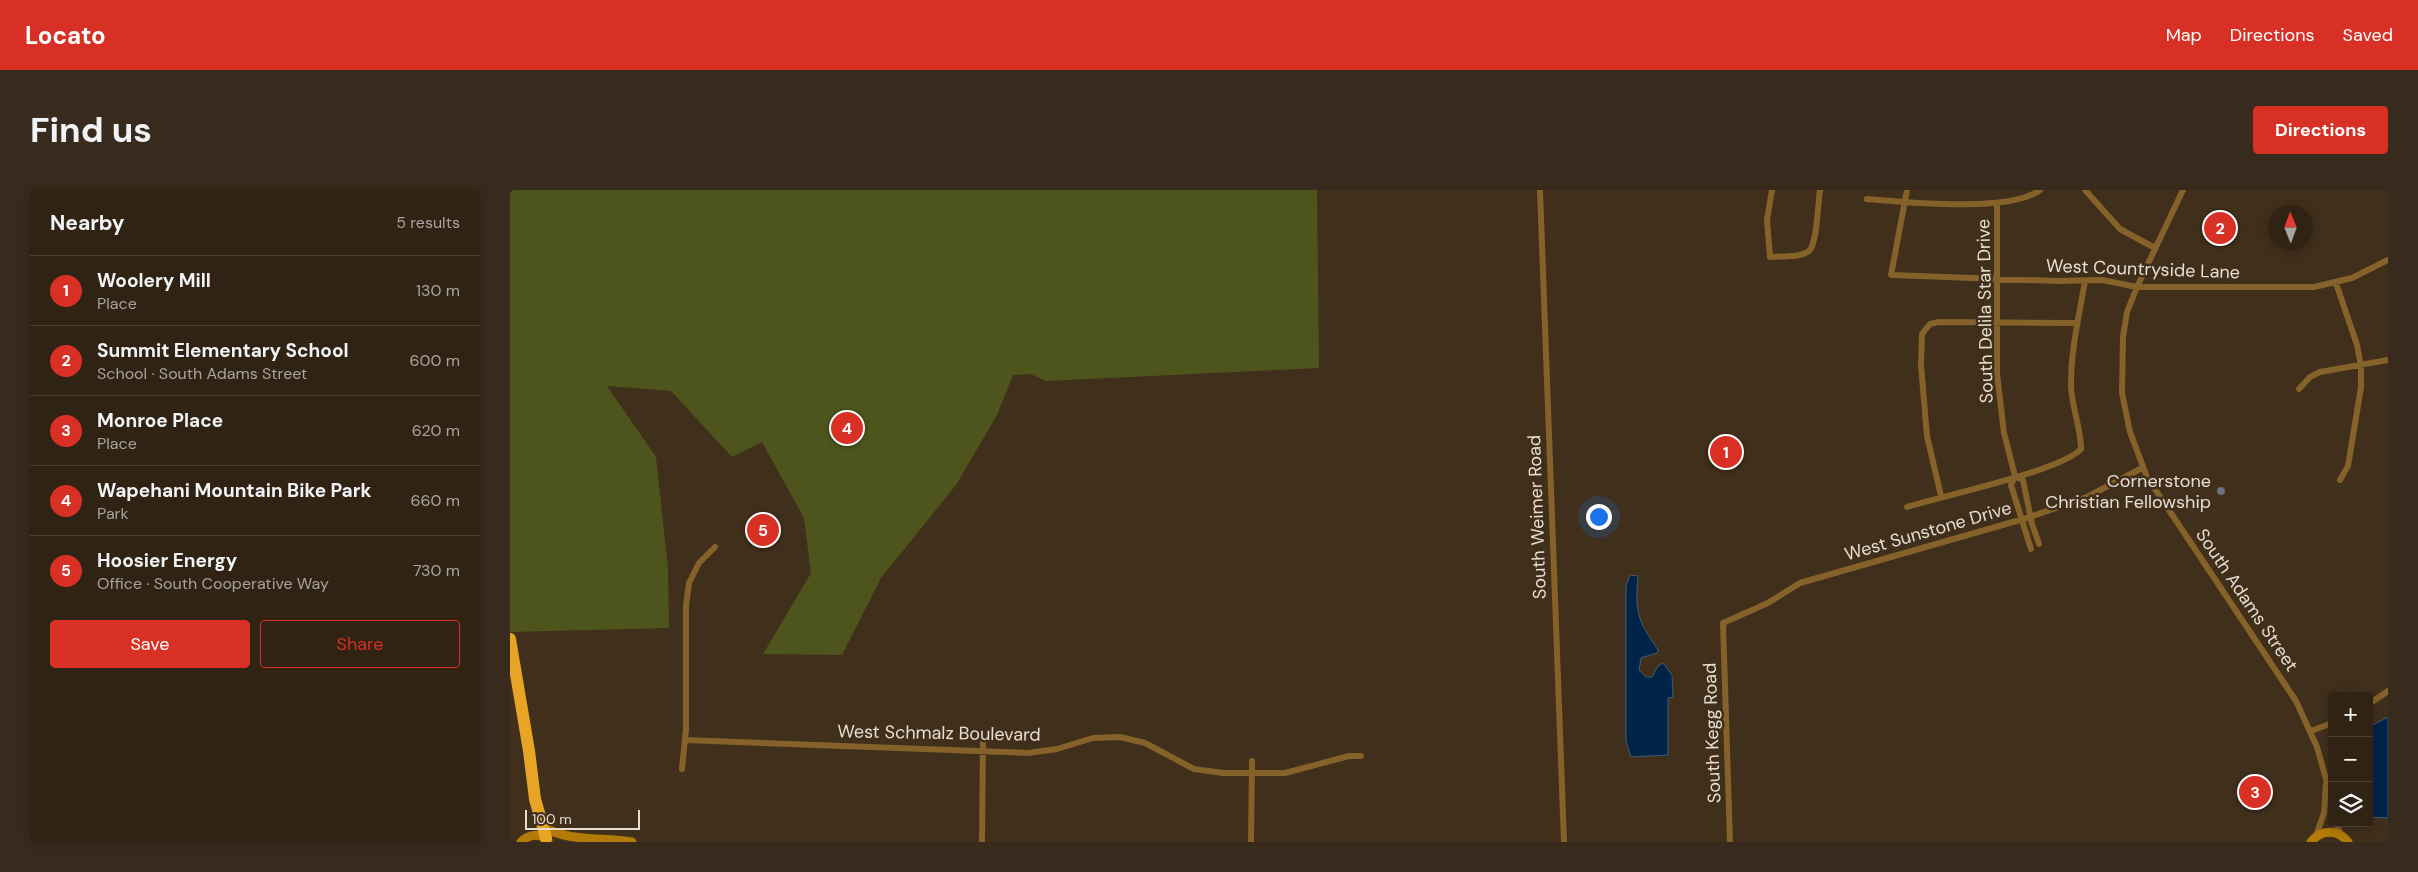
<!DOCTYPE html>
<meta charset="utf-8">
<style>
body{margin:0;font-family:"DM Sans",sans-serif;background:#382b1d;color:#f1f3f6}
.controls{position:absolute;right:15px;bottom:15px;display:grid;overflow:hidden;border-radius:5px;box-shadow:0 2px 12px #0003}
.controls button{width:45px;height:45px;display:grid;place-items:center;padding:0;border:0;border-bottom:1px solid #4b4034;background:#302314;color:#f1f3f6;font:25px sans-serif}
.compass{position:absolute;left:1758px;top:15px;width:45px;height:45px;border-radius:50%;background:#302314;box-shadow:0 2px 12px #0003;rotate:359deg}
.scale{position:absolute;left:15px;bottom:12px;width:115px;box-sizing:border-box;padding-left:5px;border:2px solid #e7ddd1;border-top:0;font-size:14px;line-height:18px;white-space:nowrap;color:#e7ddd1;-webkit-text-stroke:4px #402f1b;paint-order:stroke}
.you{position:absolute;left:1088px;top:326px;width:18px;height:18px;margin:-12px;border:4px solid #fff;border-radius:50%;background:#1a73e8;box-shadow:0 0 0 8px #1a73e833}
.badge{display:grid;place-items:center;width:32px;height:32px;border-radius:50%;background:#d93025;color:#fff;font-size:16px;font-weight:700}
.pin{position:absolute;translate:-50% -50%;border:2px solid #fff;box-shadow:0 1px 5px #0006}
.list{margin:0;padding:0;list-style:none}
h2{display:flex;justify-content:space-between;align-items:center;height:65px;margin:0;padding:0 20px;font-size:21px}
h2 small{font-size:16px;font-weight:400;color:#a8a4a0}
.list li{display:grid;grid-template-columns:32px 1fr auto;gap:15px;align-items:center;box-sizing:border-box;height:70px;padding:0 20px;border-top:1px solid #4b4034}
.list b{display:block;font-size:19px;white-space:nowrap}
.list p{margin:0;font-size:16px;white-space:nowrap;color:#a8a4a0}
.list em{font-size:16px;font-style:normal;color:#a8a4a0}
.actions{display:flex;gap:10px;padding:15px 20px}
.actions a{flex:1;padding:11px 0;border:1px solid #d93025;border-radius:5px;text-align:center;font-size:18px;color:#d93025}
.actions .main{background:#d93025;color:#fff}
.icon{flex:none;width:28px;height:28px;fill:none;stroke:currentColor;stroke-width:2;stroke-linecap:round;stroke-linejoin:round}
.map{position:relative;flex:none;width:1878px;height:652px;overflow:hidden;border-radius:5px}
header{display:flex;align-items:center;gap:30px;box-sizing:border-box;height:70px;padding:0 25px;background:#d93025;color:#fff}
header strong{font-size:24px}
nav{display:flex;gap:28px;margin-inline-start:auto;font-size:18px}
.intro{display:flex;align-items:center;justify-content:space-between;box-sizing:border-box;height:120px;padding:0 30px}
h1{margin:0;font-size:35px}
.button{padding:12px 22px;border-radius:5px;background:#d93025;color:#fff;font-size:18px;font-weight:700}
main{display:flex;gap:30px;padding:0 30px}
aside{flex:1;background:#302314;border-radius:5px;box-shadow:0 2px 12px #0003}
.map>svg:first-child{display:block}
.green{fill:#4e551c}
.water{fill:#002447;stroke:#455c70}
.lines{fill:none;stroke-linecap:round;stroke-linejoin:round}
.minor{stroke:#85622a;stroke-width:6}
.secondary{stroke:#b27b07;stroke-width:9}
.motorway{stroke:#e8a424;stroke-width:12}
.worship-dot{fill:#6b7280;stroke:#402f1b;stroke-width:2}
.labels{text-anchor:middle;stroke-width:5;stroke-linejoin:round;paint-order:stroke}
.street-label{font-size:18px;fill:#e7ddd1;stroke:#402f1b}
.poi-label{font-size:18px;fill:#e7ddd1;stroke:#402f1b;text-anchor:end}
</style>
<header>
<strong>Locato</strong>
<nav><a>Map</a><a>Directions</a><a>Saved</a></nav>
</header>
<div class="intro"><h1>Find us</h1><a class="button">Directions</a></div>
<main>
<aside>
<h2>Nearby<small>5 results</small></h2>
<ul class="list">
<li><span class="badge">1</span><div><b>Woolery Mill</b><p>Place</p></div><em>130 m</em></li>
<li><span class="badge">2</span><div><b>Summit Elementary School</b><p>School · South Adams Street</p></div><em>600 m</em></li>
<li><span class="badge">3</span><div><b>Monroe Place</b><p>Place</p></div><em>620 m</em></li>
<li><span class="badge">4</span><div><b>Wapehani Mountain Bike Park</b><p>Park</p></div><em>660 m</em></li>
<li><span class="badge">5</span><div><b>Hoosier Energy</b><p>Office · South Cooperative Way</p></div><em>730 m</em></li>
</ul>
<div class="actions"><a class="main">Save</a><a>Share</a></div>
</aside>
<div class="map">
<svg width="1878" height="652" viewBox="0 0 1878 652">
<rect width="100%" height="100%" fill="#402f1b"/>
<path class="green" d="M0 0H807L809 178 536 191 521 184 503 185 487 225 446 295 371 388 332 465 253 464 301 383 294 328 252 252 222 267 161 201 97 196 146 267 158 379 159 438 0 442Z"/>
<path class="water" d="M1120 385 1128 386C1125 423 1127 429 1148 460L1147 463 1131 468 1129 480 1136 487H1142L1148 476 1153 473 1162 485 1163 507 1158 508V565L1121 567 1116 551V396Z
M1878 527V628L1859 627V537Z"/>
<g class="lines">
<path class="minor" d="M1030 0 1054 652
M1262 0 1257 30 1260 67C1271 66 1289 68 1299 61 1307 55 1308 13 1310 0
M1397 0 1381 85 1548 91 1592 90 1627 97H1804L1842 88 1878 70
M1575 0 1610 39 1645 58
M1673 0 1627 97 1617 122 1613 147 1612 203 1620 242 1637 287 1786 511 1807 557 1822 610
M1357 9C1396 12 1500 23 1530 0
M1487 14V184L1494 243 1505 286 1501 295 1521 359
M1826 93 1847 155 1851 176V197L1838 276 1830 290
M1789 199 1800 187 1810 182 1878 170
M1505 286 1513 290 1522 334 1529 354
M1431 306 1417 246 1411 175 1412 144 1420 134 1429 132 1567 133
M1397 317C1432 306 1551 281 1571 259 1571 237 1561 216 1561 194 1561 159 1569 126 1575 91
M1859 514 1878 501
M1801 541 1822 533
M175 550 518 563 547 559 583 548 610 547 635 553 684 579 713 583H775L839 566H851
M172 579 176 539V416L179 393 189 373 205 357
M1826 633 1831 645
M1806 646 1814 623 1816 594
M472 652 473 550
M741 652 742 571
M1220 652 1213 433 1258 413 1290 393 1517 328 1577 307 1632 278"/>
<path class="secondary" d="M33 637C59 652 92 647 122 652
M11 652C19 644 29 643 38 650
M1801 652C1811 639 1828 639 1838 652"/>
<path class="motorway" d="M0 449 19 561 25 609 36 648"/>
</g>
<circle class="worship-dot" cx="1711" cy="301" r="5"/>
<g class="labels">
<g class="street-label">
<text transform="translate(1633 79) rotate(2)" y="6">West Countryside Lane</text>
<text transform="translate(1475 121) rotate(-91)" y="6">South Delila Star Drive</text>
<text transform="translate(1027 327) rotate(-92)" y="6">South Weimer Road</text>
<text transform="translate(1418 341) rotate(-16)" y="6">West Sunstone Drive</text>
<text transform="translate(1737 410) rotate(56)" y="6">South Adams Street</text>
<text transform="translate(429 543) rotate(1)" y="6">West Schmalz Boulevard</text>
<text transform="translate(1202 543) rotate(-92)" y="6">South Kegg Road</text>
</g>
<g class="poi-label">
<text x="1701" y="297">Cornerstone<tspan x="1701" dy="21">Christian Fellowship</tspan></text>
</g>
</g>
</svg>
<div class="controls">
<button>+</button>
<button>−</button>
<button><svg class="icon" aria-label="layers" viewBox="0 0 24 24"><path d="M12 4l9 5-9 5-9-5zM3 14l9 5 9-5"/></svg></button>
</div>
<svg class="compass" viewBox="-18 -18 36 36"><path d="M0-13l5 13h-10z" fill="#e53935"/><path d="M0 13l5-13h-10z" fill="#a8a4a0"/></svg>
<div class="scale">100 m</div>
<div class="you"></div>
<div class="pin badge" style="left:1216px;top:262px">1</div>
<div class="pin badge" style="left:1710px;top:38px">2</div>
<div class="pin badge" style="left:1745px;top:602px">3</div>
<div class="pin badge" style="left:337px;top:238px">4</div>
<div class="pin badge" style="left:253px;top:340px">5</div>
</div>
</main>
